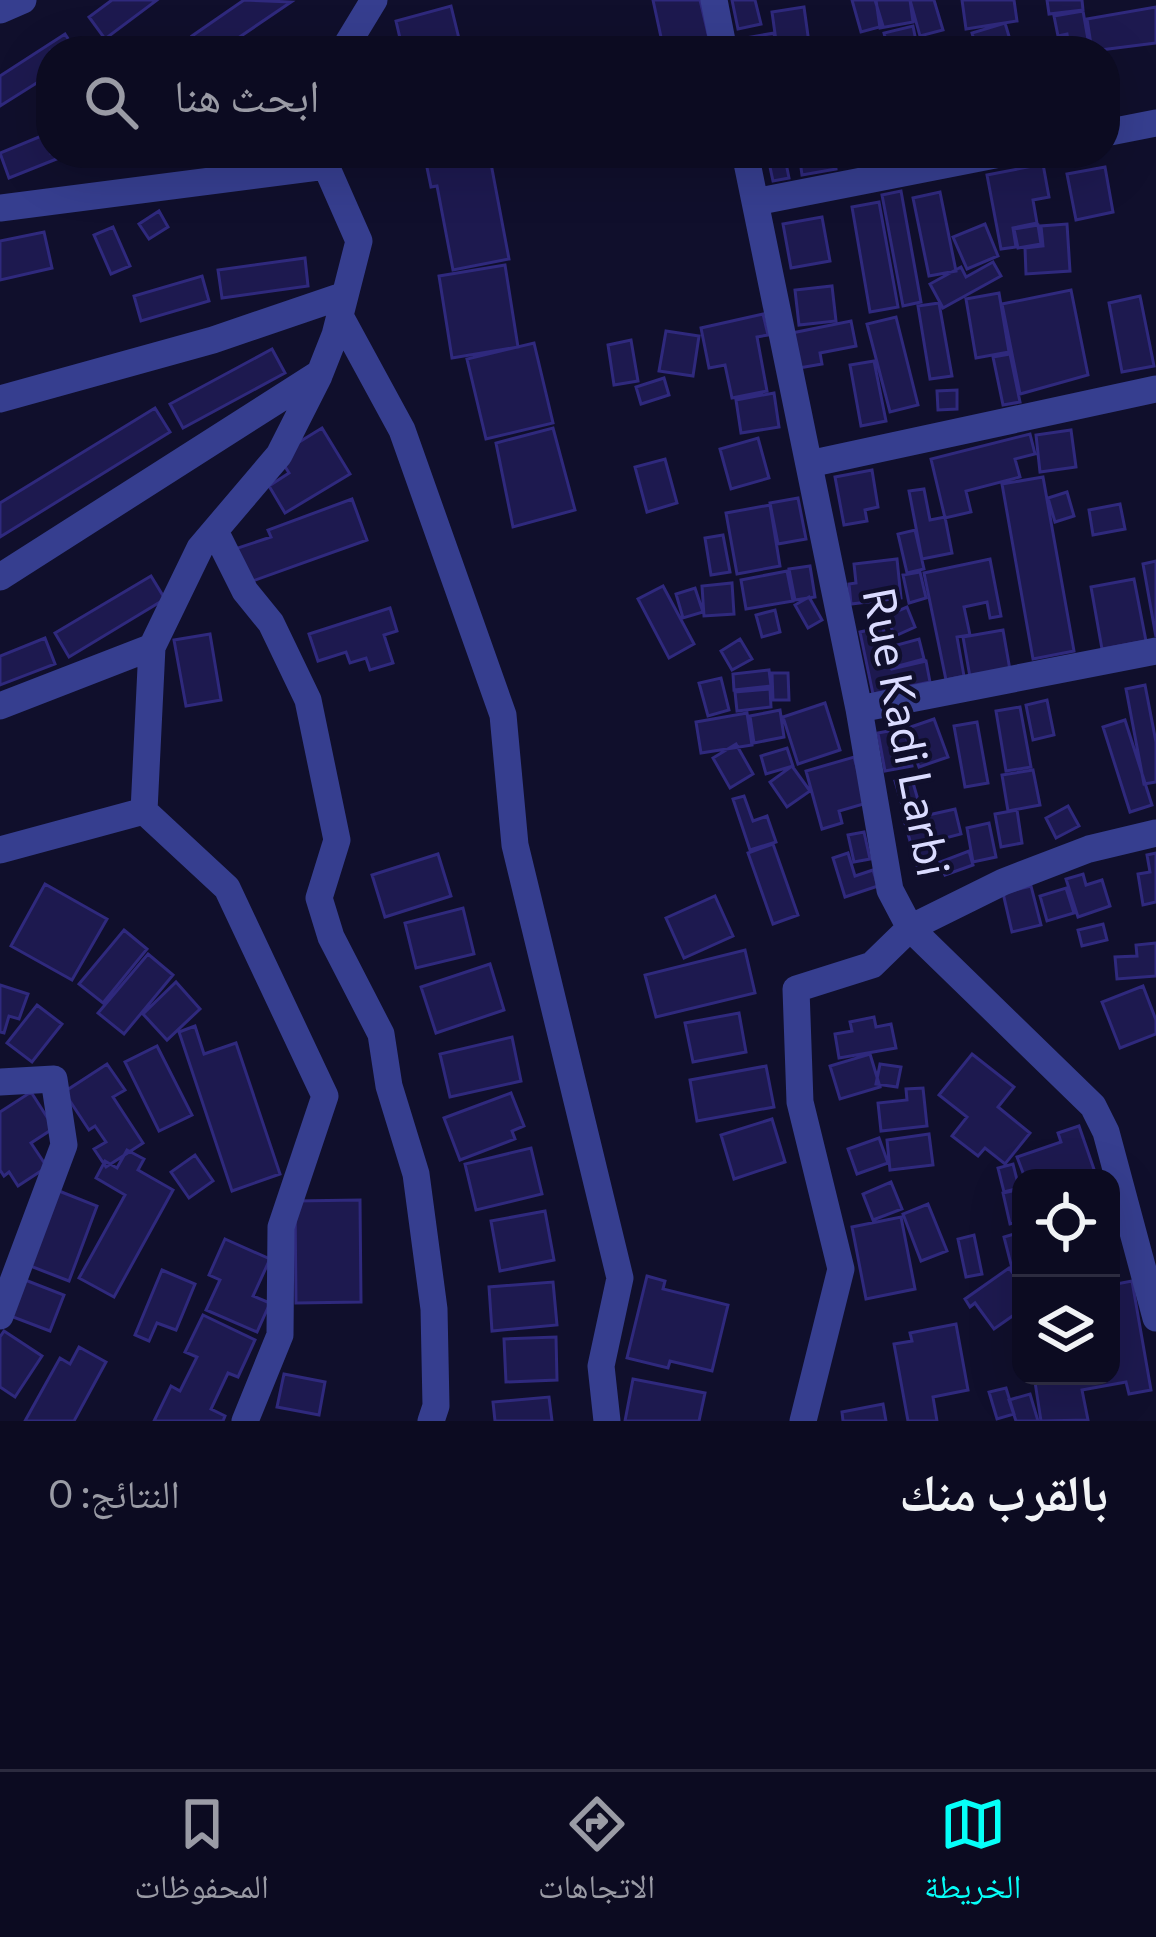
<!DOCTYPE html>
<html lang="ar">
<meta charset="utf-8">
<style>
body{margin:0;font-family:Commissioner,"Noto Naskh Arabic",sans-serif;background:#15142a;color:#f1f3f6;direction:rtl}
.controls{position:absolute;right:36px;bottom:36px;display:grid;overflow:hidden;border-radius:24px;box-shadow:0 12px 48px #0002}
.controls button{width:108px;height:108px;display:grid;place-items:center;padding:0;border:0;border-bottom:3px solid #2c2b3f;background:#0c0b21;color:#f1f3f6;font:60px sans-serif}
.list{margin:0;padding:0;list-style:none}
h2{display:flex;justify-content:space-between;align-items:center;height:156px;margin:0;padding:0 48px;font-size:51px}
h2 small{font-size:39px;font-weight:400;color:#9a9ba5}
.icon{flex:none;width:66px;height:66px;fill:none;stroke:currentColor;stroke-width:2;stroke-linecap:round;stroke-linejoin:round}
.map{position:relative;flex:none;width:1156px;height:1421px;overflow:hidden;direction:ltr}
.search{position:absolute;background:#0c0b21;box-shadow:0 12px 48px #0002;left:36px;right:36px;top:36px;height:132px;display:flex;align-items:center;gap:30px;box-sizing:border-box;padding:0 42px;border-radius:48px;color:#9a9ba5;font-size:45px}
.sheet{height:348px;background:#0c0b21}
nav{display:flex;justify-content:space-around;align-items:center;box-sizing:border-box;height:168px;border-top:3px solid #2c2b3f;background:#0c0b21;font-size:33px;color:#9a9ba5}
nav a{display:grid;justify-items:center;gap:6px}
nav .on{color:#06fff8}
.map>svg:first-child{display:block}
.building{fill:#1d194f;stroke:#2f297d;stroke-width:3}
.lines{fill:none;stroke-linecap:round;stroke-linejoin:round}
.minor{stroke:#363e8f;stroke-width:27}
.labels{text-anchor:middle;stroke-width:9;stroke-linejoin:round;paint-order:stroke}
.street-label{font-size:45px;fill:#dadbff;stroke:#100f2c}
</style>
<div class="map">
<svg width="1156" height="1421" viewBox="0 0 1156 1421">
<rect width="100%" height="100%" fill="#100f2c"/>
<path class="building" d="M112 0H157L105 39 89 17Z
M244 0 291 2 219 51H202L192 36Z
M653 0H700L712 51H664Z
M732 0H755L761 24 738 29Z
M852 0H875L883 26 861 32Z
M876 0H910L913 22 880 28Z
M910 0H934L943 30 920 36Z
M962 0H1014L1017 21 966 29Z
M1047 0H1082L1083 10 1049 14Z
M451 6 462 51H403L396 21Z
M804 7 809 43 777 48 772 12Z
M1156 7V43L1092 51 1087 19Z
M1083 11 1090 51H1070L1067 34 1058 36 1054 16Z
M1005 23 1011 43 977 51 972 33Z
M913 26 916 41 888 48 884 33Z
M774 33 777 51H742L740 39Z
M65 34 76 51H51V74L0 106V76Z
M51 132V153L69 154 9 178 0 153Z
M424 153H489L509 259 453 270 437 186 431 187Z
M767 153H784L789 178 773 181Z
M799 153H834L836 169 802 175Z
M1043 164 1049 197 1033 200 1037 223 1013 228 1016 247 1001 249 987 175Z
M1105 167 1113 212 1076 220 1067 174Z
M901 191 921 302 903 306 882 195Z
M940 192 956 271 929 276 913 198Z
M879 202 898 307 870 312 852 207Z
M159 211 168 227 149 239 139 224Z
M822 217 830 261 791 268 783 224Z
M985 224 998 256 967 269 953 237Z
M1067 224 1070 271 1026 274 1025 248 1043 246 1041 226Z
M1038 225 1041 244 1018 248 1014 229Z
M113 227 130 266 111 274 94 235Z
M44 232 52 268 0 280V241Z
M305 258 308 286 222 298 218 270Z
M993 262 1001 276 943 308 930 284 961 267 966 277Z
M505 265 518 347 452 358 439 276Z
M202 276 209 301 141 321 134 296Z
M832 286 836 321 799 325 795 290Z
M1071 290 1088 375 1020 394 1002 304Z
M999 293 1009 352 976 358 966 299Z
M1140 296 1154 366 1122 372 1109 303Z
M939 303 952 376 930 379 918 306Z
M763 314 768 335 757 337 767 391 732 398 725 365 709 368 701 328Z
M896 317 918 405 890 412 867 324Z
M851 321 856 346 820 353 822 364 799 368 792 333Z
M666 331 699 336 693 376 659 371Z
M631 340 638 381 614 385 608 345Z
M534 343 553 423 486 439 467 359Z
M272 349 285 373 183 428 170 404Z
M1010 354 1020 402 1003 405 993 357Z
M874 361 886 421 861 426 850 365Z
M664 378 669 395 641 404 636 387Z
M957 390V409L938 410 937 391Z
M774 393 779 427 741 433 736 400Z
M155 408 170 432 0 537V503Z
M322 428 350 474 285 513 269 486 289 473 278 455Z
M553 428 575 510 513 527 496 443Z
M1071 430 1076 467 1040 472 1036 435Z
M1030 434 1035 454 1015 459 1020 477 966 491 971 512 945 518 931 459Z
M758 438 769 478 731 489 720 449Z
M665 459 677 503 647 512 635 467Z
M872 470 878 507 865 510 867 521 844 525 835 477Z
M1043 477 1074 651 1033 659 1002 484Z
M924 489 930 520 945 517 952 553 922 559 909 491Z
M1067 492 1074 516 1055 522 1048 498Z
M798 498 806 539 778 544 770 503Z
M352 499 367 540 233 588 220 554 271 537 268 530Z
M1120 504 1125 529 1093 535 1089 510Z
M770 505 780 566 737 574 726 513Z
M915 530 924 569 907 573 898 534Z
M723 535 730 572 711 575 705 538Z
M897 559 901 598 851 604 849 584 856 583 854 564Z
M990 559 1001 616 990 618 987 602 964 607 970 635 957 637 964 676 946 680 924 573Z
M1156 561V637L1143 564Z
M810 566 815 597 795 600 789 569Z
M787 571 793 601 746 609 741 580Z
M920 572 926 598 909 603 903 575Z
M151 576 165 599 69 657 55 633Z
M1134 579 1146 641 1102 649 1091 587Z
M732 583 734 614 704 616 702 586Z
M663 586 694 644 669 658 638 599Z
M695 588 703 612 683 618 676 594Z
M809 597 822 620 808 628 795 605Z
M907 607 915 627 895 636 886 616Z
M390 608 397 631 384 635 393 663 370 670 366 658 350 663 346 652 318 661 309 634Z
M775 610 780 632 762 637 756 615Z
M883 627 892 669 926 661 930 682 873 694 860 632Z
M1003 630 1010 670 970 677 963 637Z
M210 634 221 700 186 706 174 640Z
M45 638 55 664 0 685V656Z
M740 639 752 659 732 670 721 651Z
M919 639 924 659 891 668 886 648Z
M769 670 771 686 734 690 733 674Z
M772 673H788L789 700H773Z
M721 678 729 710 708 716 699 683Z
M1145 685 1156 742V782L1144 784 1126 689Z
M770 689 771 707 737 711 735 692Z
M1047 700 1054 735 1033 740 1026 705Z
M825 703 840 750 798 764 783 717Z
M1020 707 1031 767 1006 771 996 711Z
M780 710 784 737 754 743 750 716Z
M747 713 752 745 701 753 696 722Z
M934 719 948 757 919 767 905 729Z
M1125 720 1152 805 1130 812 1103 727Z
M977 722 988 783 965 787 954 726Z
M905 728 912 766 885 771 878 733Z
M736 744 753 774 730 788 713 758Z
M787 748 793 766 766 774 761 756Z
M854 757 867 803 839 811 842 823 822 829 806 771Z
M792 766 810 791 787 807 770 782Z
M1033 770 1040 805 1008 811 1002 775Z
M911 776 921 810 905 815 895 781Z
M744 796 753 821 767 816 776 842 750 850 733 799Z
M1068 806 1079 826 1056 838 1046 818Z
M955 809 961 834 930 842 924 816Z
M1017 810 1022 843 1001 847 995 814Z
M921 815 937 871 920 876 904 820Z
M989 823 996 857 973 862 967 828Z
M864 832 870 859 854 862 848 835Z
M773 844 798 915 773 924 748 853Z
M969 851 973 865 945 875 940 862Z
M848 853 855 876 873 870 878 886 845 897 833 858Z
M1156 853V902L1143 905 1138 874 1150 872 1147 855Z
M438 854 451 896 385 917 372 875Z
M1083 874 1086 885 1102 880 1110 906 1078 917 1066 879Z
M45 884 107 919 72 980 11 946Z
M1031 886 1041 925 1012 932 1003 893Z
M1066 888 1074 913 1047 921 1040 896Z
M715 896 733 936 684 958 666 918Z
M463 908 474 954 416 968 405 923Z
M1103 924 1107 940 1082 946 1078 930Z
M124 930 147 949 103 1003 79 984Z
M1156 943V976L1117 979 1115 957 1137 956 1136 945Z
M745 950 755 993 656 1017 645 975Z
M148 954 173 975 124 1034 98 1013Z
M490 964 504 1010 436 1033 421 987Z
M176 982 200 1009 167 1040 143 1014Z
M0 985 28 994 19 1019 9 1016 4 1033 0 1032Z
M1143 986 1156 1020V1034L1120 1048 1102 1002Z
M37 1005 62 1024 32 1062 7 1043Z
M739 1013 746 1052 693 1062 685 1023Z
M874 1017 876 1027 891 1024 896 1048 839 1058 835 1034 852 1031 850 1022Z
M195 1026 204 1054 236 1043 280 1174 232 1191 179 1032Z
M512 1037 521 1081 450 1097 440 1054Z
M157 1046 192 1115 159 1131 125 1062Z
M870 1054 880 1087 840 1099 830 1066Z
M972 1054 1014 1087 998 1107 1030 1133 1005 1164 985 1148 978 1156 952 1136 967 1117 939 1095Z
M107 1064 125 1090 113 1097 143 1143 106 1167 94 1149 106 1142 95 1126 89 1130 64 1092Z
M880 1064 901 1067 897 1087 876 1084Z
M766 1066 774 1107 697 1121 690 1080Z
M923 1088 927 1126 881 1131 878 1103 907 1100 906 1089Z
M31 1092 54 1128 31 1143 47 1167 18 1186 9 1172 4 1176 0 1170V1112Z
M511 1093 524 1126 512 1131 515 1139 460 1160 444 1118Z
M772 1119 785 1162 734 1179 721 1135Z
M1079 1126 1097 1178H1025L1017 1157 1061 1142 1058 1133Z
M929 1134 933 1165 890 1170 887 1140Z
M879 1138 888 1163 857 1174 848 1149Z
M531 1148 542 1194 476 1210 465 1164Z
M127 1150 144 1159 138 1170 173 1190 114 1297 79 1278 125 1195 96 1178 105 1161 117 1168Z
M195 1155 213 1181 189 1198 171 1172Z
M1013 1164 1019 1188 1004 1192 998 1168Z
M891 1182 902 1209 873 1220 863 1194Z
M54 1189 97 1206 69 1281 25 1264Z
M1021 1189V1221L1010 1224 1003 1193Z
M360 1200 361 1302 296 1303 295 1201Z
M928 1204 947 1251 921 1261 903 1214Z
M545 1211 554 1260 500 1271 491 1221Z
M901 1217 915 1289 866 1299 852 1227Z
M1021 1232V1274L1014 1276 1004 1237Z
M974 1235 982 1274 966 1277 958 1239Z
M225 1239 270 1259 253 1296 270 1303 257 1332 206 1310 220 1280 209 1275Z
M1009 1268 1021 1284 1018 1300 1021 1310 994 1329 975 1303 970 1307 965 1299Z
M162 1270 195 1284 176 1330 157 1323 149 1341 135 1335Z
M647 1276 665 1281 663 1289 728 1305 712 1371 670 1361 668 1368 627 1358Z
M20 1278 64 1295 50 1331 5 1314Z
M1132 1281 1151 1390 1129 1394 1126 1382 1082 1390 1088 1420 1041 1421 1035 1382 1050 1376H1111V1285Z
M553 1282 557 1325 492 1331 489 1287Z
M203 1315 255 1340 238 1377 228 1373 211 1409 225 1416 223 1421H154L171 1386 180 1391 197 1357 185 1352Z
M956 1324 968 1390 933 1397 937 1421H908L894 1344 912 1341 910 1333Z
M4 1331 42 1356 15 1397 0 1387V1337Z
M556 1337 557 1380 506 1382 504 1339Z
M79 1347 106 1362 74 1421H25L60 1358 70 1364Z
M284 1374 325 1382 319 1415 277 1407Z
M633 1379 705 1393 699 1421H625Z
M1006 1388 1014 1414 997 1419 989 1392Z
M1030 1394 1038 1421H1016L1009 1400Z
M549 1397 552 1421H495L493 1402Z
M883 1404 886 1421H843L842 1412Z"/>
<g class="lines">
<path class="minor" d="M714 0 724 51
M0 10 23 0
M343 51 374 0
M1105 133 1156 123
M745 153 859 709 890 890 910 928 1093 1106 1106 1132 1156 1318
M755 202 1005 153
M0 208 326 166 359 241 335 335 320 373 0 577
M340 316 402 430 503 715 515 845 620 1278 601 1366 607 1421
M0 399 213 340 345 295
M809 464 1156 389
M215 531 245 591 271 623 308 700 337 840 319 898 331 937 381 1034 389 1086 416 1174 434 1309 436 1406 431 1421
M152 647 144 811 227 888 325 1096 281 1227 280 1335 245 1421
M0 706 152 647 200 548 279 455 319 376
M859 709 1156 651
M0 850 144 811
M0 1082 54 1079 64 1145 0 1316
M803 1421 841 1269 800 1102 796 989 872 965 910 928 1003 882 1089 849 1156 833"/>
</g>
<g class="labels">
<g class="street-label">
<text transform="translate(906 732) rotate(79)" y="16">Rue Kadi Larbi</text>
</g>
</g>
</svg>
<div class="controls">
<button><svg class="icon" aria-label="locate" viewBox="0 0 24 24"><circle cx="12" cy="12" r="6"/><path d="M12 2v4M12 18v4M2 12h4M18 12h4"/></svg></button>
<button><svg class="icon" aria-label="layers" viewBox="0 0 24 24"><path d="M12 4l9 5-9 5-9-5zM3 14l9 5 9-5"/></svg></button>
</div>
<div class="search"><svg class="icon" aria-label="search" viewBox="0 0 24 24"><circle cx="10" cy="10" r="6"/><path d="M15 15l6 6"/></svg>ابحث هنا</div>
</div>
<section class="sheet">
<h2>بالقرب منك<small>النتائج: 0</small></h2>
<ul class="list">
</ul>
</section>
<nav>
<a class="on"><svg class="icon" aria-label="map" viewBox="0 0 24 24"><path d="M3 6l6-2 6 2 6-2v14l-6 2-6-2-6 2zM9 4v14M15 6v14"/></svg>الخريطة</a>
<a><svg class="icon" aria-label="directions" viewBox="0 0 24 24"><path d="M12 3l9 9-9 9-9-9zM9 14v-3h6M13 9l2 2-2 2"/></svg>الاتجاهات</a>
<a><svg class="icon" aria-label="saved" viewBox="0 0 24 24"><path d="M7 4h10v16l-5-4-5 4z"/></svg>المحفوظات</a>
</nav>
